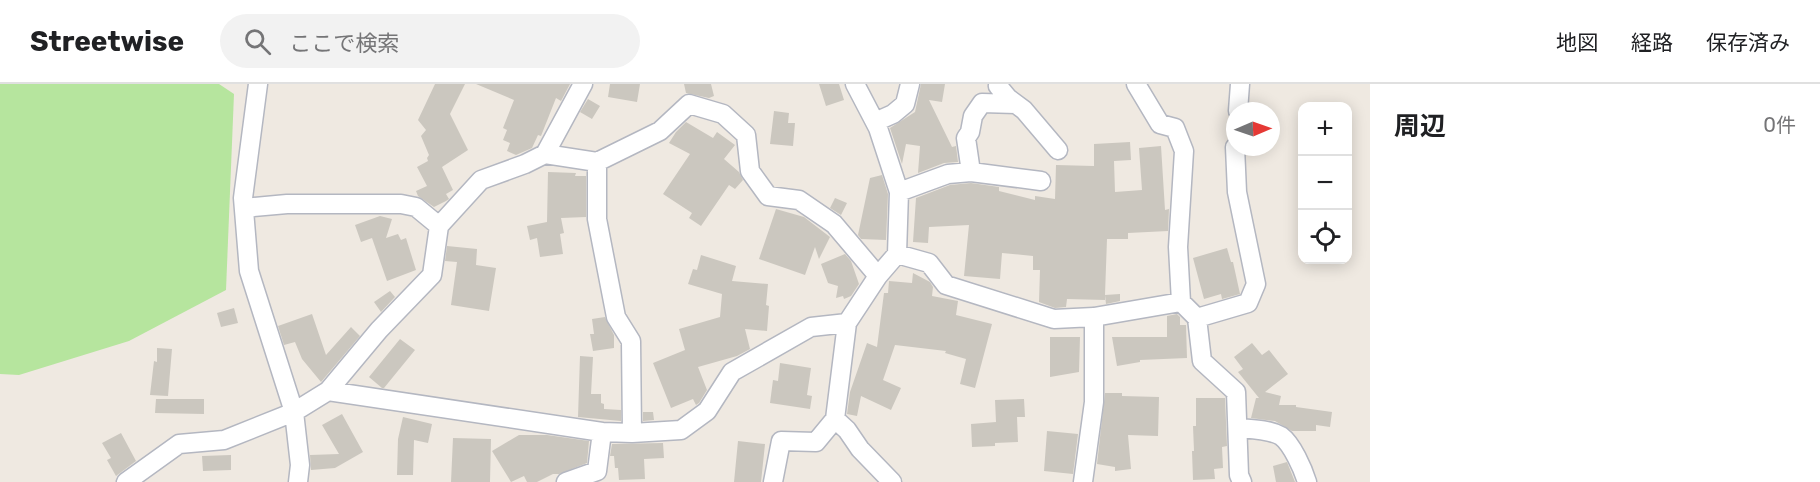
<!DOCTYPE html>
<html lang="ja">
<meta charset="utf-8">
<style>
body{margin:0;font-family:Rubik,"Noto Sans JP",sans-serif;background:#f2f2f2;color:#202124}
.controls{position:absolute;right:18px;top:18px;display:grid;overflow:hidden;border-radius:12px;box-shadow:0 3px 15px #0003}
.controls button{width:54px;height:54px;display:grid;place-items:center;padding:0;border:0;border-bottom:2px solid #e0e0e0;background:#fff;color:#202124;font:30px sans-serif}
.compass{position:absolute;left:1226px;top:18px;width:54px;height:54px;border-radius:50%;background:#fff;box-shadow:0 3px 15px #0003;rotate:88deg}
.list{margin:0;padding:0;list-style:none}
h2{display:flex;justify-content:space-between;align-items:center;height:78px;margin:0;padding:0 24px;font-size:26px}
h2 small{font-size:20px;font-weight:400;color:#757577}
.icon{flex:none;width:33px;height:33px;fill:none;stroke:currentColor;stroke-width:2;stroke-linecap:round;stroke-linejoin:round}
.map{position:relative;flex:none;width:1370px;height:398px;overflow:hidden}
header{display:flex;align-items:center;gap:36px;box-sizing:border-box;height:84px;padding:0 30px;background:#fff;border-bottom:2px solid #e0e0e0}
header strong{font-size:28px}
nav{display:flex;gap:33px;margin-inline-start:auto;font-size:21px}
.search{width:420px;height:54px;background:#f2f2f2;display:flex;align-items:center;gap:15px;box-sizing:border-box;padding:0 21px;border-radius:33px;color:#757577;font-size:22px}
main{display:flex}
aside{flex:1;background:#fff}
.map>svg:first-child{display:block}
.green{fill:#b6e59e}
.building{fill:#cbc7bf}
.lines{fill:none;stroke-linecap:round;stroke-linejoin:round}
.minor-casing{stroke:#b4b7c1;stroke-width:21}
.minor{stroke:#fff;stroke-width:18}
</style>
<header>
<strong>Streetwise</strong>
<div class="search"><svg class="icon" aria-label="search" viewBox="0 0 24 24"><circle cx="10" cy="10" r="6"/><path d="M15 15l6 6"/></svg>ここで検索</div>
<nav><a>地図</a><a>経路</a><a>保存済み</a></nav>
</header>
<main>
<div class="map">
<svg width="1370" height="398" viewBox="0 0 1370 398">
<rect width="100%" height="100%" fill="#efe9e1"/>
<path class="green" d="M0 0H219L234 10 226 206 129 257 19 291 0 290Z"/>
<path class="building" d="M435 0H465L450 30 468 66 442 83 453 106 446 110 449 115 446 117 434 123 418 112 416 107 427 102 417 83 428 77 427 74 429 71 421 52 426 46 418 36Z
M476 0H570L561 17 556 14 541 52 538 51 532 64 516 71 507 67 510 59 503 56 507 46 503 44 514 16Z
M610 0H640L637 18 608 13Z
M684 0H711L714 12 709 14 686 9Z
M819 0H839L844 16 826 22Z
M921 0H945L942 18 929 16 952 63 956 62 958 78 944 79 918 89 920 62 906 60 902 80 890 44 915 28Z
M588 15 600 22 592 35 580 28Z
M774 27 789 29 788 39H795L793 62 770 60Z
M686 38 713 54 717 48 735 61 724 75 739 88 743 96 735 105 729 101 701 142 689 134 692 129 663 110 690 70 669 59 676 48Z
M1130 58 1131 76 1114 77 1115 108 1142 106 1139 64 1161 62 1165 126 1169 125 1168 147 1128 149V155H1107L1105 211 1120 210V217L1106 220 1105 211V216L1067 215 1066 223 1055 224 1039 218 1040 186H1033V172L1002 169 1000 195 964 192 969 141 929 143 928 159 913 158 916 114 950 101 971 99 999 103V107L1035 116V112L1055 115 1056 81 1094 82V60Z
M548 88 576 89 575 92H586V133L561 134 564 149 560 150 563 170 540 173 537 154 530 156 527 142 547 138Z
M882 91 888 110 886 156 861 155 858 151 870 94Z
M835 114 847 119 841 131 830 124Z
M776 125 804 133 830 153 819 175 815 163 805 191 759 175Z
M380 132 392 135 386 154 398 150 401 156 406 154 416 186 387 197 372 154 361 158 355 141Z
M447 162 477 165 476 181 496 184 489 227 451 221 457 178 445 177Z
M1227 164 1231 178H1233L1240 210 1222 215 1221 210 1204 215 1193 174Z
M845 170 851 177 859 200 851 212 844 215 843 212 836 214 838 202 828 199 821 180Z
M701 171 736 182 732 197 768 200 766 221 769 222 767 247 745 245 750 265 737 272 698 283 707 306 699 319 696 321 693 315 671 324 653 279 685 266 679 245 720 233 722 210 688 200 693 185 697 186Z
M913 189 930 198 933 203 932 212 958 217 956 231 992 240 975 304 960 300 966 275 945 269 946 267 895 261 883 296 901 304 891 326 861 312 857 332 847 330 850 308 867 259 877 263 884 209H888L889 197 912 199Z
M390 207 395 213 381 228 374 218Z
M234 224 238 239 221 243 217 229Z
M312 230 326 271 351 243 360 252 321 298 302 275 295 258 284 261 278 242Z
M1177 230 1180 233V241H1186L1187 274 1140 276V278L1117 282 1112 253H1167V232Z
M605 233 614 251V264L593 267 590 250H594L592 235Z
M1050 253H1080L1079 288 1050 293Z
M400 255 415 266 384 304H382L369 293Z
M1252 259 1262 271 1269 266 1288 290 1265 308 1281 312 1279 321H1296V323L1332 328 1330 343 1316 341V347H1292L1275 337 1251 334 1256 314H1259L1238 288 1243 285 1234 273Z
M157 264 172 265 168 312 150 311 154 277 157 278Z
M580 272 593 273 591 310H601V319L604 320V325L621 326V337L578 333Z
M780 279 811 284 807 311 812 312 810 325 770 319 773 296 778 297Z
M1105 309H1122V312L1159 313 1158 352 1128 351 1131 385 1115 387V383L1097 380Z
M1196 314H1225L1227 362 1222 363 1223 384 1214 385 1215 395 1193 396 1192 367H1194L1193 342H1196Z
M156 315H204V330L155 329Z
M1024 315 1025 333H1017L1018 358 995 359V362L972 363 971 340 996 338 995 316Z
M643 328H653L654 336 643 337Z
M342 330 363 368 335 384 311 386 310 371 339 370 322 341Z
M403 333 432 340 428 359 414 356 413 391H397L398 355Z
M1047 347 1078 350 1073 390 1044 387Z
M121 349 136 377 116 392 107 376 111 374 102 359Z
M519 351H547L589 357 587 379 559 390H553L537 398H527L524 392 511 398 492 367Z
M453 354 491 355 490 398H451Z
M738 357 765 360 761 398H734Z
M663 359 664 374 644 375 645 395 619 396 618 384H615L614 372H610L612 360Z
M231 371V386L203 387 202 372Z
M1287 378 1295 398H1276L1273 382Z"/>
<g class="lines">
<g class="minor-casing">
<path id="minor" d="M258 0 243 114 249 187 294 328 300 381 298 398
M855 0 878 44 899 108 897 170
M999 0 998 2 1008 14 1024 26 1058 66
M1136 0 1160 40 1175 44 1184 67 1178 163 1181 218
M1238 27 1240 0
M875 38 893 30 905 20 910 0
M545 70 583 0
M597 78V135L616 233 631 257 632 349
M971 88 966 54 970 48 973 32 982 19 1016 20
M899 108 948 90 971 88 1041 97
M244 124 287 120H401L416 123 439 142
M1197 234 1202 277 1236 308 1239 391 1242 398
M328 307 602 348
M835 335 847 346 860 365 892 398
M1238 344C1251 345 1269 345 1281 352 1292 360 1303 385 1307 398
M126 398 179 360 224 356 294 328 328 307 379 246 432 191 439 142 481 96 525 80 545 70 597 78 660 47 689 20 723 30 746 51 750 87 768 112 799 116 834 140 878 192
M566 398 597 387 602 348 632 349 681 346 707 327 732 288 811 243 847 239 878 192 897 170 929 179 946 201 1054 235 1094 233 1181 218 1197 234 1248 219 1256 200 1237 108 1235 63
M773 398 781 357 816 358 835 335 847 239
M1083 398 1094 318V233"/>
</g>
<use href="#minor" class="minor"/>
</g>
</svg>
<div class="controls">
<button>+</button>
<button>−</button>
<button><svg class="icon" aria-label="locate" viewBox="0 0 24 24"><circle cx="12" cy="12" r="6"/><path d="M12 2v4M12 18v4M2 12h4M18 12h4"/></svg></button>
</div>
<svg class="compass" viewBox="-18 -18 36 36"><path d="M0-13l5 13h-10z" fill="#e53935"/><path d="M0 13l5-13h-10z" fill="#757577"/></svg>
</div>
<aside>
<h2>周辺<small>0件</small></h2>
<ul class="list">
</ul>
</aside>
</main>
